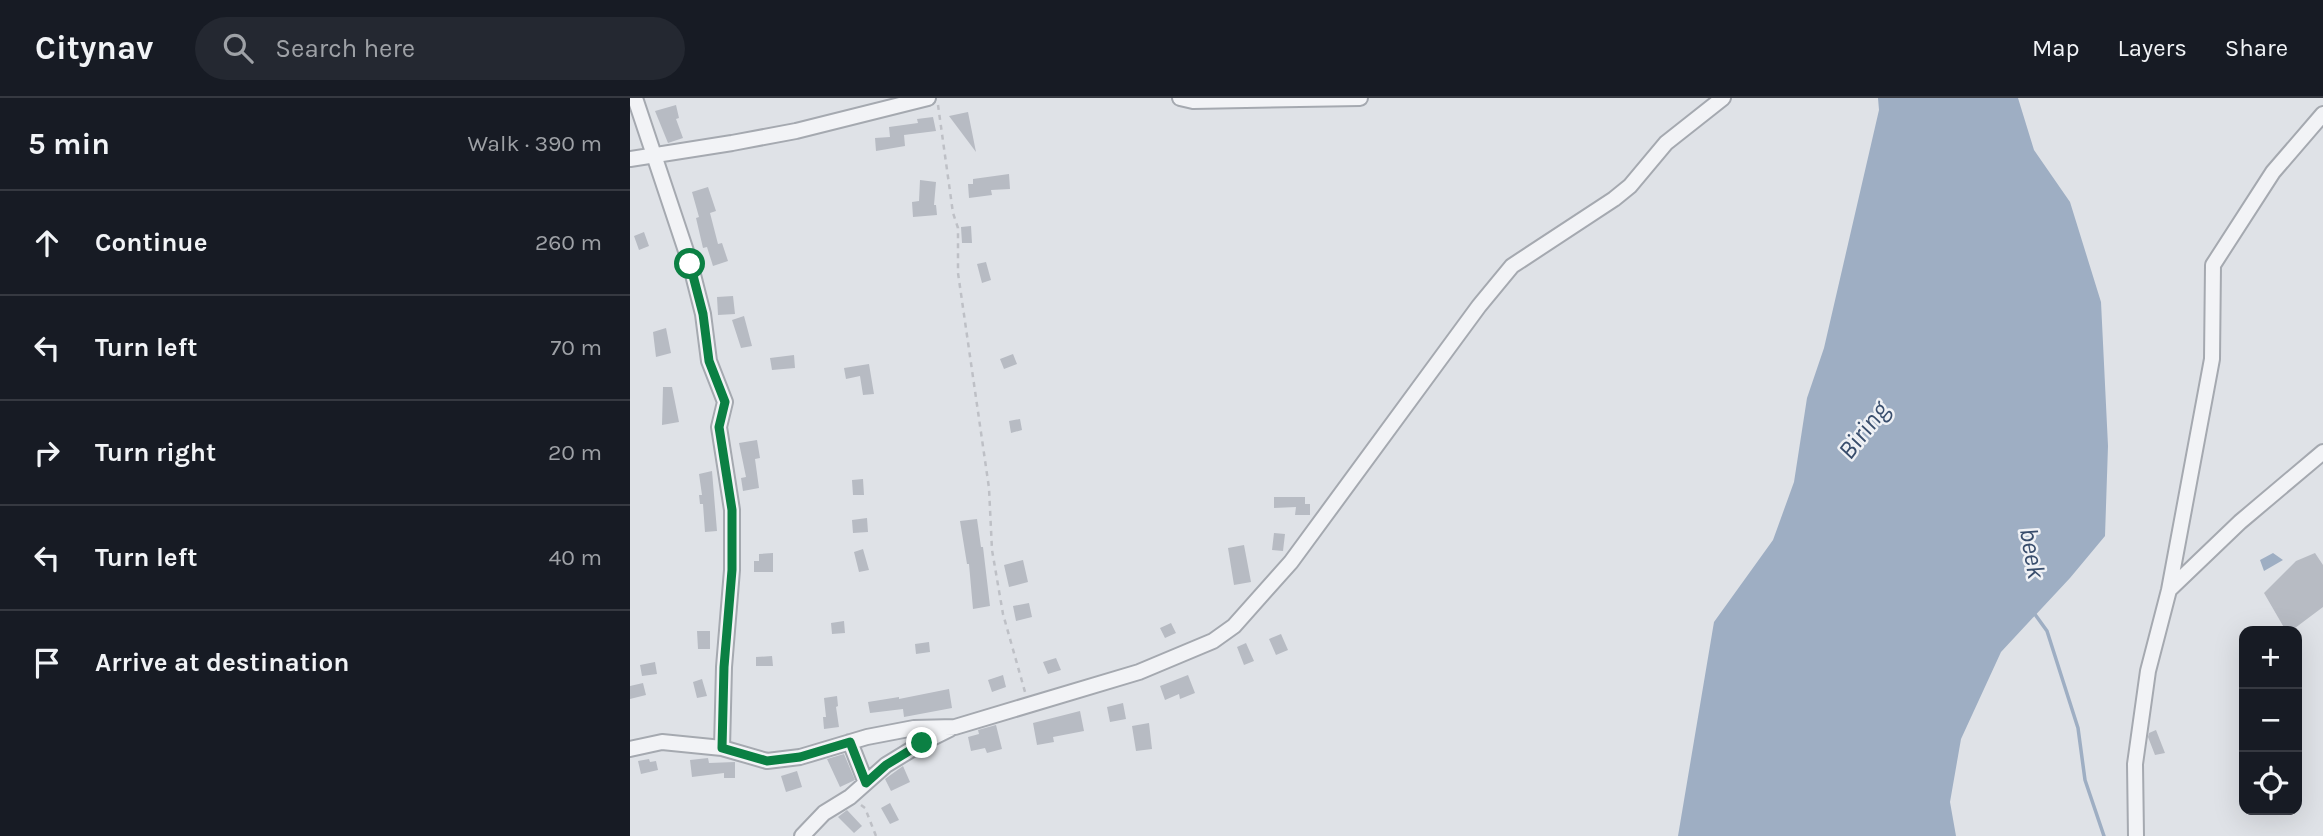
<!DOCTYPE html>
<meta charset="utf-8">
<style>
body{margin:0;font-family:Karla,sans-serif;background:#242831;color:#f1f3f6}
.controls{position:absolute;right:21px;bottom:21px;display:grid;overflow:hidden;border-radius:14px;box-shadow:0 7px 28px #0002}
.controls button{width:63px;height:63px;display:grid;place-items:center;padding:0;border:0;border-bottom:2px solid #363941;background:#171b24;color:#f1f3f6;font:35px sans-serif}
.stop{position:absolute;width:21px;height:21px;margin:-16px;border:5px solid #0b8043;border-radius:50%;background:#fff}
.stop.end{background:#0b8043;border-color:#fff;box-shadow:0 2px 7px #0008}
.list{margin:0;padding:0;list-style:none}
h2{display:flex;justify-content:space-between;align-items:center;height:91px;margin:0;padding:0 28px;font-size:30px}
h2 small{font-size:23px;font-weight:400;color:#9ea1a6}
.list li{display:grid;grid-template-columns:46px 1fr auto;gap:21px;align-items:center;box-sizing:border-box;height:105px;padding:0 28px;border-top:2px solid #363941}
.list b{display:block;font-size:26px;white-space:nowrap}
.list em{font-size:23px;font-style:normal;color:#9ea1a6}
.icon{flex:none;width:38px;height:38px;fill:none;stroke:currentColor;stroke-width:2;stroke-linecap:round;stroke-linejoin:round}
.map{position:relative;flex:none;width:1693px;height:738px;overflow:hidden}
header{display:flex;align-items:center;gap:42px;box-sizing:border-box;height:98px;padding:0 35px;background:#171b24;border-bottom:2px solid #363941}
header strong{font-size:33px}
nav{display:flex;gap:38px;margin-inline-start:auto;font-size:24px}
.search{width:490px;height:63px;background:#242831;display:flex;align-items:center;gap:18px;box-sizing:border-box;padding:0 24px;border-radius:38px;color:#9ea1a6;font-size:26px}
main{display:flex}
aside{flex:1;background:#171b24}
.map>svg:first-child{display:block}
.water{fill:#9eaec3}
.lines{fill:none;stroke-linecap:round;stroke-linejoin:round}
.stream{stroke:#9eaec3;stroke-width:3.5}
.building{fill:#b7bbc3}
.minor-casing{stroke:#a5a9b0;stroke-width:18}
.path{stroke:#bec0c6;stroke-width:2.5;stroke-dasharray:5 5;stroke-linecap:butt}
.minor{stroke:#f2f3f6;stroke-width:14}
.route{stroke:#0b8043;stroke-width:9}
.labels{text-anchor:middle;stroke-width:5;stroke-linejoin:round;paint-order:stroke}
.water-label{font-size:26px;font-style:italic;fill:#384d6c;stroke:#eff1f5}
</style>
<header>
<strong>Citynav</strong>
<div class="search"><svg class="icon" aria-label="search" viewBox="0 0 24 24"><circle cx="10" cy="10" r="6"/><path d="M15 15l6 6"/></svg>Search here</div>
<nav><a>Map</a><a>Layers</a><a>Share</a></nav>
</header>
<main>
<aside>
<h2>5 min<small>Walk · 390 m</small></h2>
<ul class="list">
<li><svg class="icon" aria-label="ahead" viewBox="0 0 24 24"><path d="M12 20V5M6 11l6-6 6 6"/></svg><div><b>Continue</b></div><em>260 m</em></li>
<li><svg class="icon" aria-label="left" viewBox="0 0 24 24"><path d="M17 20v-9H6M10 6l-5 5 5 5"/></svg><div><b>Turn left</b></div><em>70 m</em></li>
<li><svg class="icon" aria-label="right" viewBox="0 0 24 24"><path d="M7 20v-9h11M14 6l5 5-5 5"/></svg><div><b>Turn right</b></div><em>20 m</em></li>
<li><svg class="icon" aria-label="left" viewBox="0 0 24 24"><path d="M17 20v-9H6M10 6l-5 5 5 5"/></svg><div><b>Turn left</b></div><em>40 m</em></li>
<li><svg class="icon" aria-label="arrive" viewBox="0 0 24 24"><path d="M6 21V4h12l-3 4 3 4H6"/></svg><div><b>Arrive at destination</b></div></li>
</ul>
</aside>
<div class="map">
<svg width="1693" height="738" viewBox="0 0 1693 738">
<rect width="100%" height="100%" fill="#dfe2e7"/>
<path class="water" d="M1248 0H1388L1404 52 1440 104 1471 204 1478 348 1475 438 1440 480 1371 554 1331 641 1320 704 1326 738H1048L1084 524 1143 442 1164 384 1177 300 1194 250 1249 12Z
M1643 455 1653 462 1634 473 1630 462Z"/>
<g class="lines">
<path class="stream" d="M1404 515 1417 533 1448 630 1455 682 1474 738"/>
</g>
<path class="building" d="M46 7 49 20 46 21 53 40 38 45 25 13Z
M338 14 346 54 319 18Z
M303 19 306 33 274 37 275 48 246 53 245 40 260 39 259 29 288 25 287 21Z
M379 76 380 91 361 92 362 97 339 100 338 86H343V81Z
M290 82 306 84 304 107H306L307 117 283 119 282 104 289 103Z
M78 89 86 113 80 115 88 146 92 145 98 163 83 168 77 149 73 150 66 120 69 119 62 94Z
M341 128 342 145H332L331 129Z
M14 134 19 148 9 152 4 138Z
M356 164 361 182 352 185 347 166Z
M103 198 105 216 88 217 87 199Z
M114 218 122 248 111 250 102 222Z
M36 230 41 255 26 259 23 234Z
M383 256 387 266 374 271 370 261Z
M164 257 165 270 142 272 140 260Z
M239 266 244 296 233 297 230 278 216 281 214 270Z
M33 289H42L49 324 32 327Z
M390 321 392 332 381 335 379 323Z
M127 342 130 360 125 361 129 390 113 393 111 380 116 379 109 345Z
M82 373 87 433 75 434 73 406H70L69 397H72L69 376Z
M233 381 234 397H223L222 382Z
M644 399H675V406H680V417H665L666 409 644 410Z
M237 420 238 434 223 435 222 422Z
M347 421 351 449H353L360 508 343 511 339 466H337L330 423Z
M644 435 655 436 653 453 642 452Z
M614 447 621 484 604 487 598 450Z
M233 451 239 472 229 474 224 454Z
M143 455V474H124V463H129V456Z
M1685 455 1693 467V509L1661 533H1656L1634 495 1666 463Z
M393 462 398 484 379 489 374 467Z
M399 505 402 519 386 523 383 508Z
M214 523 215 535 202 536 201 525Z
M541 525 546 535 535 540 530 530Z
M67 533H80V551H68Z
M651 536 658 552 646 557 639 541Z
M299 544 300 554 286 556 285 546Z
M616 545 624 563 614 567 607 549Z
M142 558 143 568H126V559Z
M426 560 431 572 418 576 413 564Z
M25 564 27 576 12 578 10 567Z
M373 577 376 589 362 594 358 582Z
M558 577 565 595 550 601 549 596 535 602 530 588Z
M72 581 77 598 67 600 63 584Z
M13 585 16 597 0 601V588Z
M319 591 322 610 274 619 273 611 240 615 238 604 269 599V601Z
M207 598 208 608 206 609 209 629 194 631 193 619H196L194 600Z
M493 605 496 621 480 624 477 609Z
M450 613 454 633 423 639 424 644 407 647 403 625Z
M519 625 522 651 506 653 502 628Z
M366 627 372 651 357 655 355 650 341 653 338 639 349 636 348 632Z
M1526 632 1535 655 1525 657 1518 639 1519 635Z
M214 656 225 682 210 689 197 661Z
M78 660 79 665 105 664V680H94V675L62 679 60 662Z
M19 661 20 664 26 663 28 672 11 676 8 663Z
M273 668 280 684 261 693 255 681Z
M167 673 172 689 156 694 151 678Z
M260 705 269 722 260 726 251 710Z
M217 712 232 728 224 735 208 719Z"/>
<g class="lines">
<g class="minor-casing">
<path id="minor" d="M5 0 60 165 73 216 79 263 95 304 89 329 102 412V472L94 569 92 650 137 663 170 659 237 639 284 630 325 629 509 574 583 543 604 528 661 464 849 208 882 168 984 101 1000 88 1036 45 1093 0
M550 0 563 3 730 0
M0 61 102 45 166 33 298 0
M1539 492 1610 424 1693 354
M220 644 236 685
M0 651 32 644 92 650
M172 738 194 715 220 699 256 667 292 645 320 631
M1506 738 1505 666 1518 573 1539 492 1582 261 1583 167 1643 74 1693 16"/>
</g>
<path class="path" d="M308 7 323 115 328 130V175L359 390 362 452 373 516 395 594
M231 707 235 710 246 738"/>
<use href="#minor" class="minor"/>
</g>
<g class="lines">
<path class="route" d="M60 166 73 216 79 263 95 304 89 329 102 412V472L94 569 92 650 137 663 170 659 220 644 236 685 256 667 292 645"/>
</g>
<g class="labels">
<g class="water-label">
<text transform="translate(1233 332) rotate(-52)" y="9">Biring</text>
<text transform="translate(1403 455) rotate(80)" y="9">beek</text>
</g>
</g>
</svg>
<div class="controls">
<button>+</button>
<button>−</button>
<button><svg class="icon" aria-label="locate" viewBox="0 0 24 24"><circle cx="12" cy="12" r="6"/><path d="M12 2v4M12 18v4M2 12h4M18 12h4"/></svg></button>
</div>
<div class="stop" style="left:60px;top:166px"></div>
<div class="stop end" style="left:292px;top:645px"></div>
</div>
</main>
